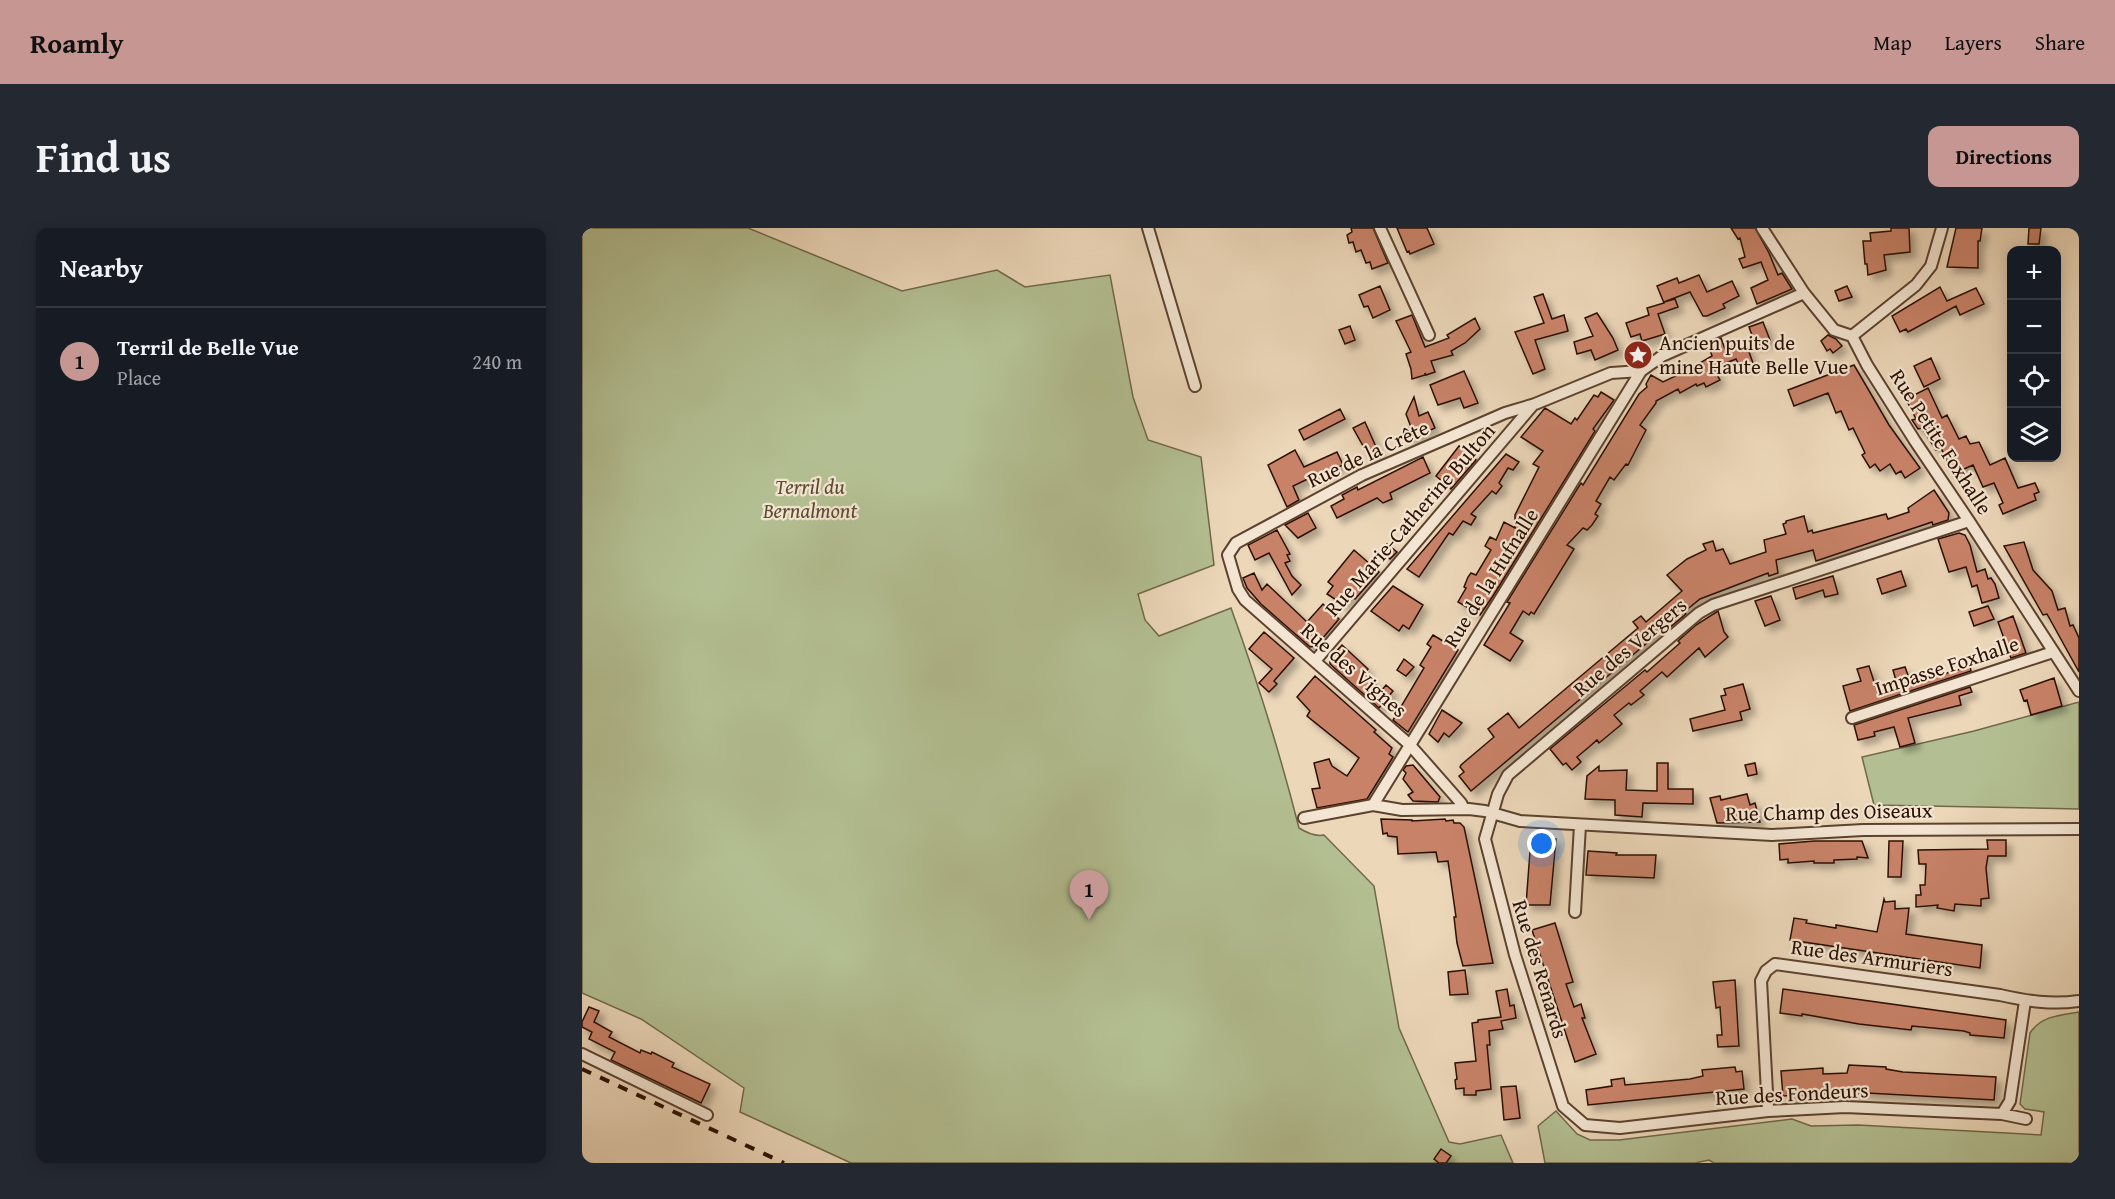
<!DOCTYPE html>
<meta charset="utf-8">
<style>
body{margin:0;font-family:"Gentium Book Plus",serif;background:#242831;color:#f1f3f6}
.controls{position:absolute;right:18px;top:18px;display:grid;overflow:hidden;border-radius:12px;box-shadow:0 3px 15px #0003}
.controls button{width:54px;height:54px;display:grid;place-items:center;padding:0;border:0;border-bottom:2px solid #363941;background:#171b24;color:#f1f3f6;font:30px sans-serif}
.you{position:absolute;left:960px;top:616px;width:21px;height:21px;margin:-15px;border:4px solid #fff;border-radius:50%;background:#1a73e8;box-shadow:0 0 0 9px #1a73e833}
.badge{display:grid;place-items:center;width:39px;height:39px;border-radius:50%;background:#c59692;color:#111;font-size:20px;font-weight:700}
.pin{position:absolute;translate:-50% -50px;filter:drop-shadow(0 2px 3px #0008)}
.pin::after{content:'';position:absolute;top:32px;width:21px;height:18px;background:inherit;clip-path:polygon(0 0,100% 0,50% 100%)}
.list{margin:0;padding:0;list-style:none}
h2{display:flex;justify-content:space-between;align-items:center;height:78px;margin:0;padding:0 24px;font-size:26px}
h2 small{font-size:20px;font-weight:400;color:#9ea1a6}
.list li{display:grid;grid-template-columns:39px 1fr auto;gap:18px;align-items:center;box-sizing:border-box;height:108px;padding:0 24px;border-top:2px solid #363941}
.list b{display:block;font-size:22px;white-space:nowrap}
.list p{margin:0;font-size:20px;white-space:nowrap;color:#9ea1a6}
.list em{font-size:20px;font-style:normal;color:#9ea1a6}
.icon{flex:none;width:33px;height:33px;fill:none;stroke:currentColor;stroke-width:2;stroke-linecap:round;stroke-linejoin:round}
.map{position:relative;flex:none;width:1497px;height:935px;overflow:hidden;border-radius:12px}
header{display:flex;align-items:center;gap:36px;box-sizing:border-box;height:84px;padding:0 30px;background:#c59692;color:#111}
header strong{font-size:28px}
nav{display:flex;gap:33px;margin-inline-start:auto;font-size:21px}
.intro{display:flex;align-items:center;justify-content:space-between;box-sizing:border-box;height:144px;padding:0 36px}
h1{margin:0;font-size:42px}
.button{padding:15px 27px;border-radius:12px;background:#c59692;color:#111;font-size:21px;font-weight:700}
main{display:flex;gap:36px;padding:0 36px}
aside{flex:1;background:#171b24;border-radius:12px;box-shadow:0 3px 15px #0003}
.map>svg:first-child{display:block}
.green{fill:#b3bf92;stroke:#706849;stroke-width:1.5}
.building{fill:#c88268;stroke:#2c1100;stroke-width:1.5;filter:url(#shadow)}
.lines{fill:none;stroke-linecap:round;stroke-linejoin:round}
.street-casing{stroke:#5c422e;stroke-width:14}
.street{stroke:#f3e5d2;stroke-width:10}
.rail{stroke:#2c1100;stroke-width:4;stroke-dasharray:10 10;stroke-linecap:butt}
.labels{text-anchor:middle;stroke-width:4.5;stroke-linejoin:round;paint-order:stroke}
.poi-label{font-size:21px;fill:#2c1100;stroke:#f3e5d2;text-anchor:start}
.street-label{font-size:21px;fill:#2c1100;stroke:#f3e5d2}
.park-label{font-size:21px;font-style:italic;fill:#5b4e33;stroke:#f3e5d2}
</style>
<header>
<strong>Roamly</strong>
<nav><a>Map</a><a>Layers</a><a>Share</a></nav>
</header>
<div class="intro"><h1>Find us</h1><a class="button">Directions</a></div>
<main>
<aside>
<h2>Nearby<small></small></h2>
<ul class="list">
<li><span class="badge">1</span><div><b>Terril de Belle Vue</b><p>Place</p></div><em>240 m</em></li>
</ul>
</aside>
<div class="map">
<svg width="1497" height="935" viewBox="0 0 1497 935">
<defs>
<filter id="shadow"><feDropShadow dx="5.5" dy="5.5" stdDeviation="3" flood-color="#0004"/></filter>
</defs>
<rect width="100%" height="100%" fill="#ecd7b9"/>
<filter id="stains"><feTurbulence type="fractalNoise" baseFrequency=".00333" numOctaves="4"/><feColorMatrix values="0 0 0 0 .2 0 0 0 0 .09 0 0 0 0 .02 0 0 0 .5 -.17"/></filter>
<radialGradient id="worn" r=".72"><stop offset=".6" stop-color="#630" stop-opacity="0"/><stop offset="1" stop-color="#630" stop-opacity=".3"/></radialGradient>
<path class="green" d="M0 0H166L320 63 415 42 443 59 528 47 551 169 566 212 619 229 632 337 556 366 563 392 577 408 649 380C675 452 698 525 717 600 725 605 733 609 742 607L792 658 817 800 867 914 878 916 919 907 931 935H269L158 884 162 860 59 791 0 765Z
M1497 474V581L1292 577 1280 529 1392 503Z
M1497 784V935H1132L1127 932 1113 935H963L956 898 974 883 995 906 1008 912H1037L1210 891 1229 898 1276 897 1459 907 1462 884 1443 881 1438 876 1448 805C1459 788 1478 787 1497 784Z"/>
<path class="building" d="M769 0H791L806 35 790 41 788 34 784 35 779 22 774 24 771 14 767 15 765 7 770 4Z
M815 0H845L852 16 828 26 827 23 825 24Z
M1149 0H1173L1187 25 1196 47 1200 45 1210 61 1175 76 1169 60 1186 52 1179 34 1161 40 1157 31 1163 29 1158 10 1156 11Z
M1309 0H1327L1328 24 1302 27 1304 42 1286 47 1285 36H1283L1281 13H1289L1288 5 1309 3Z
M1374 0H1400L1398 13H1396V40L1365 39Z
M1447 0H1459L1457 16H1446Z
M1117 47 1125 64 1150 53 1157 68 1141 76 1143 80 1125 88H1121L1108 64 1082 74 1093 71 1096 79 1076 86 1083 106 1060 113 1058 106 1049 109 1044 95 1067 87 1065 80 1082 75 1075 58 1095 50 1097 55Z
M798 58 808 82 791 90 786 78 782 79 777 67Z
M1265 58 1270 69 1257 73 1253 63Z
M1358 59 1365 73 1394 60 1402 76 1378 87 1374 78 1326 104 1324 101 1318 104 1310 88Z
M961 66 970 91 982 87 986 103 953 112 963 141 951 146 933 104 962 95 952 69Z
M1015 85 1031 110 1036 122 1013 132 1009 122 995 126 992 114 1011 108 1003 90Z
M830 87 843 119 867 110 865 107 893 90 898 101 883 115 869 123 871 127 849 133 853 144 844 147 843 145V147L830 151 829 141 824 126 829 124 814 93Z
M1181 94 1188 112 1174 118 1167 99Z
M768 98 773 112 763 116 757 102Z
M1246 107 1254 111 1260 118 1251 125 1248 121 1245 123 1239 113Z
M1139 110 1143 121 1163 113 1171 135 1158 140 1154 131 1131 140 1138 152 1124 159 1122 155 1115 158 1114 156 1098 165 1096 161 1074 173V175L1058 197 1064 202 1046 237 1044 236 1032 252 1028 249 1014 273 1019 276 1013 286 1016 288 1010 297 1005 302 1001 300 985 317 992 321 952 386 949 384 947 387 941 383 928 405 941 413 928 433 902 417 928 375 925 374 999 255 1001 257 1057 166 1065 159 1064 156 1069 147 1081 154 1106 142 1130 128 1126 116Z
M1349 130 1358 151 1342 159 1332 138Z
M1272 137 1307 197 1338 240 1323 250 1319 243 1314 246 1308 236 1298 243 1293 236 1288 240 1280 227 1283 225 1271 200 1267 202 1259 183 1254 185 1246 165 1212 178 1206 162Z
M882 143 896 175 882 180 878 170 856 177 848 157Z
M1346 160 1360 190 1365 187 1377 211 1384 208 1388 216 1397 214 1408 237 1423 230 1436 260 1453 255 1457 264 1452 266 1454 272 1421 286 1417 277 1421 275 1412 255 1401 259 1391 237 1371 246 1359 220 1354 222 1340 200 1336 201 1330 192 1334 191 1324 171Z
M1019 164 1032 172 1011 201 1013 203 911 368 898 387 876 374 884 360 882 359 886 349 889 345 894 347 909 322 903 318 908 309 914 312 922 294 933 300V287L957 239 951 236 961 223 939 209 963 180 989 196 993 190 995 192 1012 167 1016 169Z
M832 169 837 188 846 184 853 200 828 212 823 202 829 199 824 186Z
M758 181 763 191 722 212 717 202Z
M783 194 798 228 789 232 771 200Z
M877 218 882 221 883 219 894 232 869 261 854 248Z
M713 222 722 239 755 224 761 237 739 247 738 245 711 258 717 272 705 279 686 237Z
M924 226 937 234 931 242 926 240 917 255 920 258 914 266 910 263 889 286 894 289 889 297 881 293 871 307 867 305 837 349 825 341Z
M841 229 848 245 808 265 810 271 801 275 795 270 755 290 749 278 762 271 760 267 775 259 776 262Z
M1352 262 1367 285 1366 292 1351 297 1350 294 1234 333 1231 322 1194 332 1196 345 1187 348 1186 345 1118 371 1102 384 1104 386 1086 401 1084 399 889 563 877 548 882 544 878 539 879 537 912 509 906 501 926 485 937 500 1056 400 1051 394 1059 388 1064 394 1100 363 1085 347 1105 331 1124 322 1121 316 1131 313 1134 323 1141 321 1148 336 1184 324 1182 312 1204 306 1201 296 1204 295V293L1222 288 1226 304 1230 302 1231 305 1304 286 1306 291 1327 284 1326 280Z
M726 285 734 300 716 310 703 297Z
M695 302 708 326 705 327 708 333 703 335 710 348 719 357 710 367 687 325 673 332 666 317Z
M1377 305 1383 307 1388 317 1395 344 1403 341 1406 351 1409 350 1413 356 1417 370 1400 375 1395 357 1390 359 1384 339 1367 344 1356 311Z
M1442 314 1451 342 1470 363 1476 382 1483 380 1488 398 1491 397 1497 410V444L1470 395 1465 386 1461 387 1422 318Z
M805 316 815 324 808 331 798 324Z
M772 322 797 344 773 371 769 368 762 377 745 366 751 358 746 354Z
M1319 343 1324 358 1300 366 1295 351Z
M672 345 680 362 685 356 725 394 741 376 757 391 734 418 728 419 679 376 665 360 661 350Z
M1251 348 1256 366 1243 369 1241 362 1214 371 1211 360Z
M811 358 841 377 827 401 821 397 817 403 789 383Z
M1189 368 1198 392 1183 398 1173 373Z
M1406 378 1412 391 1392 398 1387 384Z
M1136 383 1142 404 1146 409 1123 429 1117 420 1085 449 1080 444 1058 463 1062 467 1049 477 1047 475 1032 487 1040 496 1017 515 1015 512 1007 519 995 529 999 534 990 542 984 535 981 537 968 521 1063 442 1065 444 1098 415 1096 413 1114 397Z
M1431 388 1444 425 1429 430 1416 394Z
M682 404 712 430 692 453 695 456 687 464 677 455 690 441 667 421Z
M851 407 876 422 826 504 811 492 842 440 838 437 849 419 845 416Z
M760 417 786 441 782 446 800 462 804 457 811 463 797 480 748 436V430Z
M822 431 832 439 824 448 815 442Z
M1287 438 1296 466 1316 460 1311 442 1323 439 1327 450 1337 448 1339 453 1388 438 1389 443 1268 483 1261 458 1279 453 1275 441Z
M733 448 794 502 792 504 810 520 807 526 811 529 785 571 735 580 730 561 738 560 732 535 747 531 750 538 765 548 777 530 725 488 728 483 715 469Z
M1472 450 1480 478 1449 487 1445 472 1442 473 1438 462Z
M1161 456 1168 481 1158 484 1160 492 1111 503 1108 491 1143 482 1139 468 1144 467 1142 461Z
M1388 459 1390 464 1377 468 1379 477 1326 490 1333 515 1318 519 1312 499 1292 504 1293 508 1276 512 1272 497Z
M860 482 880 495 867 509 862 505 856 514 847 506Z
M1075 535H1086V561H1111V576L1061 575 1060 589 1033 587V572L1003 571 1005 548 1017 538V543L1045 542 1044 562 1075 563Z
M1173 535 1175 546 1166 548 1163 537Z
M831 537 858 569 856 574 831 573 826 567 831 564 821 551 824 545 821 542 824 538Z
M1165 566 1168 577 1173 575 1178 594 1135 595 1128 570 1138 568 1139 572Z
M799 591 830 592V593L863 591 864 593 871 592 872 595H878L882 599 911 735 881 738 875 715 872 689H874L866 633 856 634 854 624 816 626 815 609 806 608 805 605 801 606Z
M949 610 974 611 968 677H944Z
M1405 612H1424V628H1406L1404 640 1407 670 1399 671V678L1373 676 1372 683 1355 680 1356 677 1334 679V667H1339L1338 657H1343L1344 636H1337L1336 622 1406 621Z
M1232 613H1280L1286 630 1275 629V631L1252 632V635H1232V633L1206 635V631L1198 632 1197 616Z
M1307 613H1321L1319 649H1306Z
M1006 623 1035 625 1034 627H1074L1072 650 1004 647Z
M1302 671 1303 674 1313 673V681L1327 680 1324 706 1400 717 1398 740 1208 712 1212 690 1225 692 1224 695 1254 700V697L1295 704Z
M973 695 991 754 984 756 992 779 999 776 1003 790H1000L1014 826 993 834 950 702Z
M883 742 886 766 868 767 866 744Z
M1153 752 1157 818 1136 819 1135 807H1140L1138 779 1134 780 1131 754Z
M925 761 928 778 932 777 934 790 919 793 921 801 907 803 908 817H905L909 861 894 863V867H882V860L874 861 873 852 875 851 873 835 894 833 890 795 896 794V792L919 789 914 763Z
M1201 761 1424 792 1422 810 1388 807V805L1382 803 1330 798 1329 802 1277 796 1220 786V788L1198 785Z
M7 779 17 783 12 794 30 804 27 809 58 825 59 822 69 826 70 824 92 835 90 839 128 856 119 875 29 832 33 824 7 811 10 804 0 799V794Z
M1267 837 1304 839V841L1321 844 1414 849 1412 872 1249 863V865L1201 868 1199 843 1241 840V846L1265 845Z
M1153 839 1154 844 1160 843 1162 861 1006 877 1004 862 1030 858 1029 852 1042 850 1043 857 1108 851 1121 848 1120 842Z
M934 858 938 890 922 892 919 859Z
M859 921 869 928 864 935H857L852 931Z"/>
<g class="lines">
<g class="street-casing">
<path id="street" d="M566 0 613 158
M798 0 847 107
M1180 0 1222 65 1252 102 1270 108
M1360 0 1349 38 1334 57 1270 108 1285 137 1333 213 1387 293 1497 463
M1387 293 1131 377 1117 385 926 547 916 566 903 611 933 727 981 878 1003 897 1038 900 1186 883 1263 879 1420 886 1428 873 1443 773
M733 433 951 177
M1270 490 1471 424
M791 577 1059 143
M882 581 879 575 828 517 663 372 656 361 646 327 654 315 780 247 923 185 953 176 1029 145 1059 143 1080 128 1222 65
M722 590 791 577 820 582 887 581 903 583 938 593 1190 607 1281 602 1497 601
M993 684 998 597
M0 826 125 887
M1186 883 1179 753 1184 743 1193 736 1418 767C1445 773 1469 777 1497 773
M1420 886 1444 891"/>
</g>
<use href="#street" class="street"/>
<path class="rail" d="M0 841 202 935"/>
</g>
<defs>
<g id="sight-disc" transform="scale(1.5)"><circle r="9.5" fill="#8f2418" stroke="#f3e5d2"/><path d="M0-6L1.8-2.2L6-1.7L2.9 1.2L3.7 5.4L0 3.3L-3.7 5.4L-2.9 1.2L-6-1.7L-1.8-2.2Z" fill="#fff"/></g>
</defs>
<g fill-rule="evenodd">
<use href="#sight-disc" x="1056" y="127"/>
</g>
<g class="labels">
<g class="poi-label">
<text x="1077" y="122">Ancien puits de<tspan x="1077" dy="24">mine Haute Belle Vue</tspan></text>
</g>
<g class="street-label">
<text transform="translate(1359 214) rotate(57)" y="7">Rue Petite Foxhalle</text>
<text transform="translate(786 226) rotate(-25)" y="7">Rue de la Crête</text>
<text transform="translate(828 292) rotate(-49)" y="7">Rue Marie-Catherine Bulton</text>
<text transform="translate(909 350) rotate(-58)" y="7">Rue de la Hufnalle</text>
<text transform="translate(1048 419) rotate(-40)" y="7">Rue des Vergers</text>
<text transform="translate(1365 438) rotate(-18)" y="7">Impasse Foxhalle</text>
<text transform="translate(772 442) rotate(41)" y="7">Rue des Vignes</text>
<text transform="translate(1247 584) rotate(-1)" y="7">Rue Champ des Oiseaux</text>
<text transform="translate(1290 730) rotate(8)" y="7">Rue des Armuriers</text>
<text transform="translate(958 741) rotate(73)" y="7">Rue des Renards</text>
<text transform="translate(1210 866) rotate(-3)" y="7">Rue des Fondeurs</text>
</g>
<g class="park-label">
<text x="228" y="266">Terril du<tspan x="228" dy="24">Bernalmont</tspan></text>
</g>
</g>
<rect width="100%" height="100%" filter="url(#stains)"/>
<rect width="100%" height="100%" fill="url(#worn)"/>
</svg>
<div class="controls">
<button>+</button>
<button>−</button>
<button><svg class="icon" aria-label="locate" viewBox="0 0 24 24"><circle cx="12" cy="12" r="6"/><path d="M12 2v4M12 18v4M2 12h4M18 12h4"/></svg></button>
<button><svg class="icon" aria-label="layers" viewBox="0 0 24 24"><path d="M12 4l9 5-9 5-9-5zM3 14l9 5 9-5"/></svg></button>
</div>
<div class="you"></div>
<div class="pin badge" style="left:507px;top:692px">1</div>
</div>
</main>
